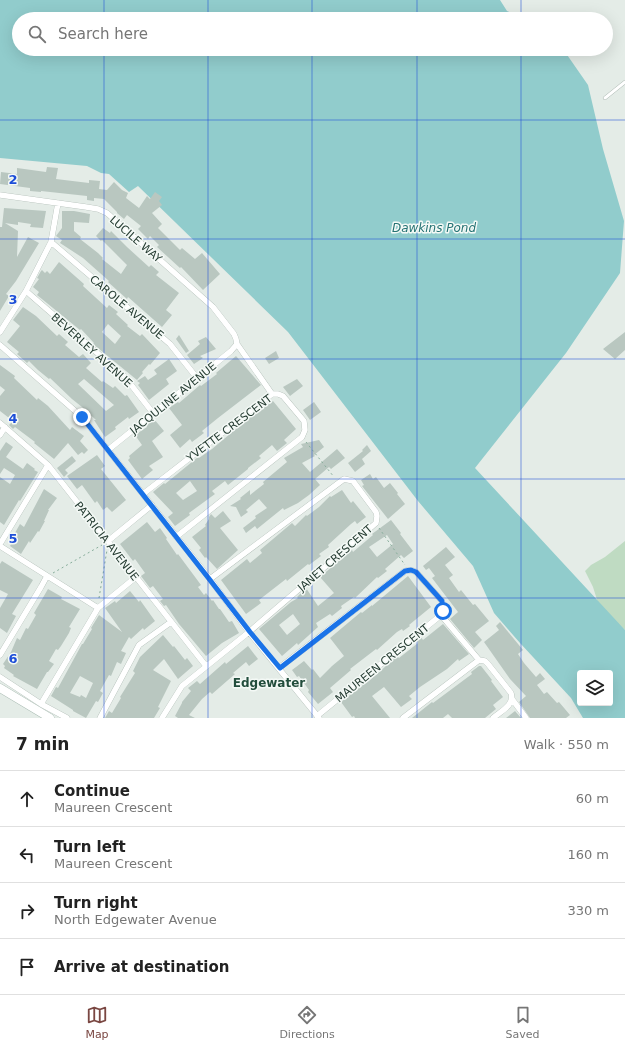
<!DOCTYPE html>
<meta charset="utf-8">
<style>
body{margin:0;font-family:"DejaVu Sans",sans-serif;background:#f2f2f2;color:#222}
.controls{position:absolute;right:12px;bottom:12px;display:grid;overflow:hidden;border-radius:4px;box-shadow:0 4px 16px #0002}
.controls button{width:36px;height:36px;display:grid;place-items:center;padding:0;border:0;border-bottom:1px solid #e0e0e0;background:#fff;color:#222;font:20px sans-serif}
.stop{position:absolute;width:12px;height:12px;margin:-9px;border:3px solid #1a73e8;border-radius:50%;background:#fff}
.stop.end{background:#1a73e8;border-color:#fff;box-shadow:0 1px 4px #0008}
.list{margin:0;padding:0;list-style:none}
h2{display:flex;justify-content:space-between;align-items:center;height:52px;margin:0;padding:0 16px;font-size:17px}
h2 small{font-size:13px;font-weight:400;color:#767676}
.list li{display:grid;grid-template-columns:26px 1fr auto;gap:12px;align-items:center;box-sizing:border-box;height:56px;padding:0 16px;border-top:1px solid #e0e0e0}
.list b{display:block;font-size:15px;white-space:nowrap}
.list p{margin:0;font-size:13px;white-space:nowrap;color:#767676}
.list em{font-size:13px;font-style:normal;color:#767676}
.icon{flex:none;width:22px;height:22px;fill:none;stroke:currentColor;stroke-width:2;stroke-linecap:round;stroke-linejoin:round}
.map{position:relative;flex:none;width:625px;height:718px;overflow:hidden}
.search{position:absolute;background:#fff;box-shadow:0 4px 16px #0002;left:12px;right:12px;top:12px;height:44px;display:flex;align-items:center;gap:10px;box-sizing:border-box;padding:0 14px;border-radius:22px;color:#767676;font-size:15px}
.sheet{height:276px;background:#fff}
nav{display:flex;justify-content:space-around;align-items:center;box-sizing:border-box;height:56px;border-top:1px solid #e0e0e0;background:#fff;font-size:11px;color:#767676}
nav a{display:grid;justify-items:center;gap:2px}
nav .on{color:#7a4742}
.map>svg:first-child{display:block}
.green{fill:#bfdbc2}
.water{fill:#91cccc;fill-rule:evenodd}
.building{fill:#b9c7c0;fill-rule:evenodd}
.lines{fill:none;stroke-linecap:round;stroke-linejoin:round}
.service-casing{stroke:#a7b4ad;stroke-width:4}
.minor-casing{stroke:#a7b4ad;stroke-width:6}
.secondary-casing{stroke:#a3b7ad;stroke-width:9}
.path{stroke:#87ad9b;stroke-width:1;stroke-dasharray:2 3;stroke-linecap:butt}
.service{stroke:#fff;stroke-width:3}
.minor{stroke:#fff;stroke-width:5.5}
.secondary{stroke:#fff;stroke-width:8}
.route{stroke:#1a73e8;stroke-width:5}
.grid{fill:none;stroke:#1d4ed8;stroke-width:1;stroke-opacity:0.55}
.labels{text-anchor:middle;stroke-width:3;stroke-linejoin:round;paint-order:stroke}
.street-label{font-size:11px;fill:#253c32;stroke:#f4f9f6}
.water-label{font-size:12px;font-style:italic;fill:#247273;stroke:#f4f9f6}
.neighbourhood-label{font-size:12px;font-weight:bold;fill:#224d3c;stroke:#f4f9f6}
.grid-label{font-size:13px;text-anchor:middle;font-weight:bold;fill:#1d4ed8;stroke:#f4f9f6;stroke-width:3;stroke-linejoin:round;paint-order:stroke}
</style>
<div class="map">
<svg width="625" height="718" viewBox="0 0 625 718">
<rect width="100%" height="100%" fill="#e4ece7"/>
<path class="green" d="M625 541V630L599 606 593 587 585 571 591 565 605 557Z"/>
<path class="water" d="M0 0H500L507 11 526 19H19V49H563L588 85 603 149 624 221 620 273 566 353 475 468 625 630V718H583L571 698 520 643 494 613 473 566 418 501 288 332 138 186 129 192 109 174 101 173 87 166 0 158ZM580 673H610V703H580Z"/>
<path class="building" d="M47 167 58 168 56 179 89 183V180L100 181 99 189 107 190 114 182 122 190 128 193 126 198 139 208 147 196 150 199 155 192 162 197 159 201 162 205 152 213 162 224 158 228 180 250 182 248 195 259 202 253 220 274 203 290 181 267 180 268 157 247 159 245 150 236 148 239 138 229 141 226 127 215 124 219 117 213V212L104 199 94 198V201L87 200V196L41 191V192L30 191V188L0 184 1 172 17 174V168L46 172Z
M4 208 46 211 43 228 30 227 31 224 18 222V225L5 223 18 231 17 257 28 237 39 243 16 281 6 294 9 296 0 311V227H2Z
M62 211H74L90 214 89 223 74 222V231L81 237 80 239 98 253 103 258 102 259 121 274 127 265 102 240 101 241 96 236 103 228 110 233 111 231 127 247 149 267 151 265 159 272 156 275 179 293 166 310 172 315 162 327 128 297 127 299 108 282 109 281 83 258 60 243 62 240 56 236 62 228Z
M59 262 84 284 83 286 107 308 109 305 118 312 116 314 128 325 127 326 140 336 142 334 160 353 150 365 149 364 142 372 143 373 137 380 93 344 94 343 81 329 80 330 37 295 39 292 33 287 39 279 37 278 41 271 42 270 45 273 47 271 50 274ZM108 324 121 336 115 344 102 332Z
M23 307 36 316 57 336 59 334 68 342 65 345 79 357 83 354 91 363 86 368 102 382 103 381 113 388 115 386 125 396 127 395 139 412 129 419 128 417 115 427 116 429 105 437 94 420H96L82 407 72 399 50 378 49 379 38 370 29 361 27 363 17 354 19 352 7 342 20 326 13 320ZM84 379 114 405 106 411 78 384Z
M625 332V350L615 359 603 349Z
M179 335 189 351 186 353 176 339Z
M206 337 216 349 200 356 203 358 194 364 187 355 200 344 198 341Z
M276 351 279 358 269 364 265 358Z
M236 356 261 385 218 418 202 431 204 433 192 442 190 439 180 448 170 435 182 425 169 408 178 402 179 403 200 385 201 386 217 374 216 373Z
M169 359 177 371 166 379 169 384 149 400 138 385 140 383 137 381 145 376 148 380 157 374 154 370Z
M0 365 15 376 14 378 37 400 38 398 48 406 70 430 72 427 84 436 80 441 88 450 84 454 82 452 78 455 68 443 54 459 34 443 35 442 15 427 13 429 9 425 13 421 0 411V396L5 390 0 386Z
M297 379 303 386 290 396 283 387Z
M273 401 296 429 284 440 287 443 277 451 272 445 259 456 261 458 248 468V469L228 485 225 481 212 491 215 494 189 513 190 515 175 526 168 517 173 513 153 492 164 483 165 484 198 457 199 458 212 449 260 409 261 410ZM190 481 197 491 183 500 176 493Z
M314 402 321 412 310 420 303 410Z
M154 419 164 431 152 441 163 457 149 466 153 470 142 479 128 460 130 458 129 456 142 445 135 435 147 427 146 426Z
M319 440 324 447 314 455 315 456 302 463 310 472 337 449 345 458 331 469 329 467 315 479 320 485 309 495 298 503 284 510 283 508 257 529 255 526 246 533 243 528 256 518 255 516 267 508 259 499 246 510 248 512 241 517 236 507 230 506 241 499 240 498 250 490V495L264 484 263 482 287 462 284 458 303 447 301 444Z
M6 442 13 447 6 457 23 469 27 463 35 469 34 470 38 472 20 501 19 500 4 525 0 522V477L10 484 15 475 4 468 0 474V451Z
M367 445 371 451 362 459 365 464 355 472 348 463 363 451 362 450Z
M97 455 105 466 101 469 126 500 112 512 107 507 103 510 97 501 95 503 82 485 77 489 67 476Z
M72 456 76 461 65 470 68 473 64 477 57 468Z
M370 474 373 479 376 477 384 488 390 483 398 493 397 494 405 504 388 519 362 486 364 485 361 480Z
M44 489 57 498 48 510H49L44 521H45L39 532 38 531 30 543 29 541 21 554 10 546 13 541 11 540 20 524 24 527Z
M342 490 351 503 353 501 366 517 357 524 355 521 351 524 328 545 329 547 319 554 321 556 309 565 308 564 287 581 286 579 259 600 261 603 246 614 221 580 247 559 250 563 262 553 260 550 292 523 295 526 306 515 307 516 319 507 330 496 331 497Z
M223 511 231 521 220 528 238 550 217 569 206 557 205 558 199 550 201 548 192 537 206 526 205 525 209 519V517L211 514 215 518Z
M391 520 401 533 400 534 413 551 404 558 401 555 385 569 387 571 378 578 377 577 355 598 354 597 341 606 342 608 332 616 330 614 316 623 318 627 298 645 297 643 282 656 259 629 291 602 298 598 297 597 306 588 318 606 334 593 320 577 352 550 353 552 373 535 372 534ZM387 535 393 544 377 557 369 547ZM293 614 300 624 287 635 279 625Z
M147 522 155 532 160 528 167 538 166 539 177 555 178 554 201 585 198 587 204 595 206 593 212 601 213 600 219 609H220L229 622 232 621 239 633 222 643 206 656 179 624 166 605 164 606 160 601 163 599 153 586 150 588 141 576 145 573 135 559 133 561 120 544Z
M446 547 455 557 445 565 453 575 449 578 459 592 461 590 473 605 475 604 489 621 475 632 482 640 474 648 450 619 458 612 432 578 435 576 429 568 426 570 423 566Z
M2 561 33 580 12 614 16 616 7 633 0 628V608L8 594 0 590V564Z
M408 576 431 607 409 625 410 626 403 631 402 629 397 632 377 650 376 649 350 669 351 670 330 688 333 692 318 704 308 692 309 690 299 676 297 677 292 670 304 661 312 670 313 669 320 678 332 666 344 656 330 638 361 612 362 613 372 605V606Z
M48 589 62 597 61 599 80 609 69 627 71 628 69 633 61 646 58 650 56 649 49 661 54 664 48 672H47L37 689 13 676 14 675 4 668 5 666 3 664 11 652 17 638 20 640 26 628 28 629 36 615 34 613Z
M130 591 139 602 140 600 155 621 144 630 143 628 131 639 129 637 121 651 126 653 121 664 117 662 111 676 109 675 100 691 103 693 98 702 96 701 86 718 73 711V710L51 696 56 687 58 688 82 644H83L92 629 91 628 99 615 122 632 105 608 115 601 116 603ZM80 676 93 683 86 698 81 695 80 697 70 693Z
M500 622 523 650 518 654 524 663 536 677 540 673 545 679 537 685 544 694 547 692 557 703 559 702 570 715 566 718H530L519 702 526 696 510 679 484 642 499 630 496 626Z
M443 624 469 654 459 661 458 659 447 669 420 687 409 696 412 699 401 707 384 687 372 696 390 718H355L354 716 352 717 341 702 376 675 397 656 399 658 418 643 417 641 421 637 423 640Z
M163 635 173 647 174 646 185 660 187 658 193 666 178 679 164 659 153 670 171 681 158 707 160 708 154 718H105L109 711 112 713 121 698 120 697 135 673 133 671 140 657Z
M248 646 258 659 249 666 246 662 233 673 235 674 212 694 210 692 202 699 189 715 195 718H178L175 716 182 703V702L191 691 188 688 197 681 200 684 225 662 226 664Z
M479 666H481L492 680 491 681 503 697 493 705 496 709 485 718H452L448 714 443 718H412L432 702 433 703 472 674 471 672Z
M515 711 521 718H506Z"/>
<g class="lines">
<g class="service-casing">
<path id="service" d="M605 98 625 82"/>
</g>
<g class="minor-casing">
<path id="minor" d="M0 195 86 207 98 209 107 213 213 307 234 334 236 339 237 344 272 394
M51 242 170 344 197 378
M26 291 125 377 153 413
M0 332 26 291 51 242 58 203
M0 345 82 417 210 579 249 632 319 718
M0 423 48 465 206 666
M0 435 5 427
M108 450 231 351 237 344
M143 494 272 394H278L283 396 304 421 305 430 302 437 176 537
M108 541 152 505
M0 544 48 465
M0 546 98 608
M441 615 479 660
M0 655 41 587 47 576
M279 668 405 571 411 570 416 572 442 601 443 608 441 615 317 716
M0 677 41 704 67 718
M512 699 526 718
M41 704 98 608 136 577
M100 718 139 645 171 622
M162 718 182 686 249 632 376 523 377 516 376 512 353 481 344 479 210 579
M403 718 479 660 485 661 488 664 511 693C515 705 501 711 493 718"/>
</g>
<g class="secondary-casing">
<path id="secondary" d="M0 688 50 718"/>
</g>
<path class="path" d="M306 442 334 477
M379 528 405 565
M53 573 102 545
M99 598 107 550"/>
<use href="#service" class="service"/>
<use href="#minor" class="minor"/>
<use href="#secondary" class="secondary"/>
</g>
<g class="lines">
<path class="route" d="M82 417 210 580 250 632 280 668 405 571 411 570 416 572 442 601 443 611"/>
</g>
<path class="grid" d="M104 0V19M208 0V19M312 0V19M417 0V19M521 0V19M104 49V718M208 49V718M312 49V718M417 49V718M521 49V718M0 120H625M0 239H625M0 359H625M0 479H625M0 598H625"/>
<g class="labels">
<g class="street-label">
<text transform="translate(136 239) rotate(41)" y="4">LUCILE WAY</text>
<text transform="translate(127 307) rotate(40)" y="4">CAROLE AVENUE</text>
<text transform="translate(92 350) rotate(42)" y="4">BEVERLEY AVENUE</text>
<text transform="translate(173 398) rotate(-39)" y="4">JACQULINE AVENUE</text>
<text transform="translate(229 428) rotate(-37)" y="4">YVETTE CRESCENT</text>
<text transform="translate(107 541) rotate(52)" y="4">PATRICIA AVENUE</text>
<text transform="translate(335 558) rotate(-41)" y="4">JANET CRESCENT</text>
<text transform="translate(382 663) rotate(-39)" y="4">MAUREEN CRESCENT</text>
</g>
<g class="water-label">
<text x="434" y="232">Dawkins Pond</text>
</g>
<g class="neighbourhood-label">
<text x="269" y="687">Edgewater</text>
</g>
</g>
<g class="grid-label">
<text x="13" y="184">2</text>
<text x="13" y="304">3</text>
<text x="13" y="423">4</text>
<text x="13" y="543">5</text>
<text x="13" y="663">6</text>
</g>
</svg>
<div class="controls">
<button><svg class="icon" aria-label="layers" viewBox="0 0 24 24"><path d="M12 4l9 5-9 5-9-5zM3 14l9 5 9-5"/></svg></button>
</div>
<div class="stop" style="left:443px;top:611px"></div>
<div class="stop end" style="left:82px;top:417px"></div>
<div class="search"><svg class="icon" aria-label="search" viewBox="0 0 24 24"><circle cx="10" cy="10" r="6"/><path d="M15 15l6 6"/></svg>Search here</div>
</div>
<section class="sheet">
<h2>7 min<small>Walk · 550 m</small></h2>
<ul class="list">
<li><svg class="icon" aria-label="ahead" viewBox="0 0 24 24"><path d="M12 20V5M6 11l6-6 6 6"/></svg><div><b>Continue</b><p>Maureen Crescent</p></div><em>60 m</em></li>
<li><svg class="icon" aria-label="left" viewBox="0 0 24 24"><path d="M17 20v-9H6M10 6l-5 5 5 5"/></svg><div><b>Turn left</b><p>Maureen Crescent</p></div><em>160 m</em></li>
<li><svg class="icon" aria-label="right" viewBox="0 0 24 24"><path d="M7 20v-9h11M14 6l5 5-5 5"/></svg><div><b>Turn right</b><p>North Edgewater Avenue</p></div><em>330 m</em></li>
<li><svg class="icon" aria-label="arrive" viewBox="0 0 24 24"><path d="M6 21V4h12l-3 4 3 4H6"/></svg><div><b>Arrive at destination</b></div></li>
</ul>
</section>
<nav>
<a class="on"><svg class="icon" aria-label="map" viewBox="0 0 24 24"><path d="M3 6l6-2 6 2 6-2v14l-6 2-6-2-6 2zM9 4v14M15 6v14"/></svg>Map</a>
<a><svg class="icon" aria-label="directions" viewBox="0 0 24 24"><path d="M12 3l9 9-9 9-9-9zM9 14v-3h6M13 9l2 2-2 2"/></svg>Directions</a>
<a><svg class="icon" aria-label="saved" viewBox="0 0 24 24"><path d="M7 4h10v16l-5-4-5 4z"/></svg>Saved</a>
</nav>
